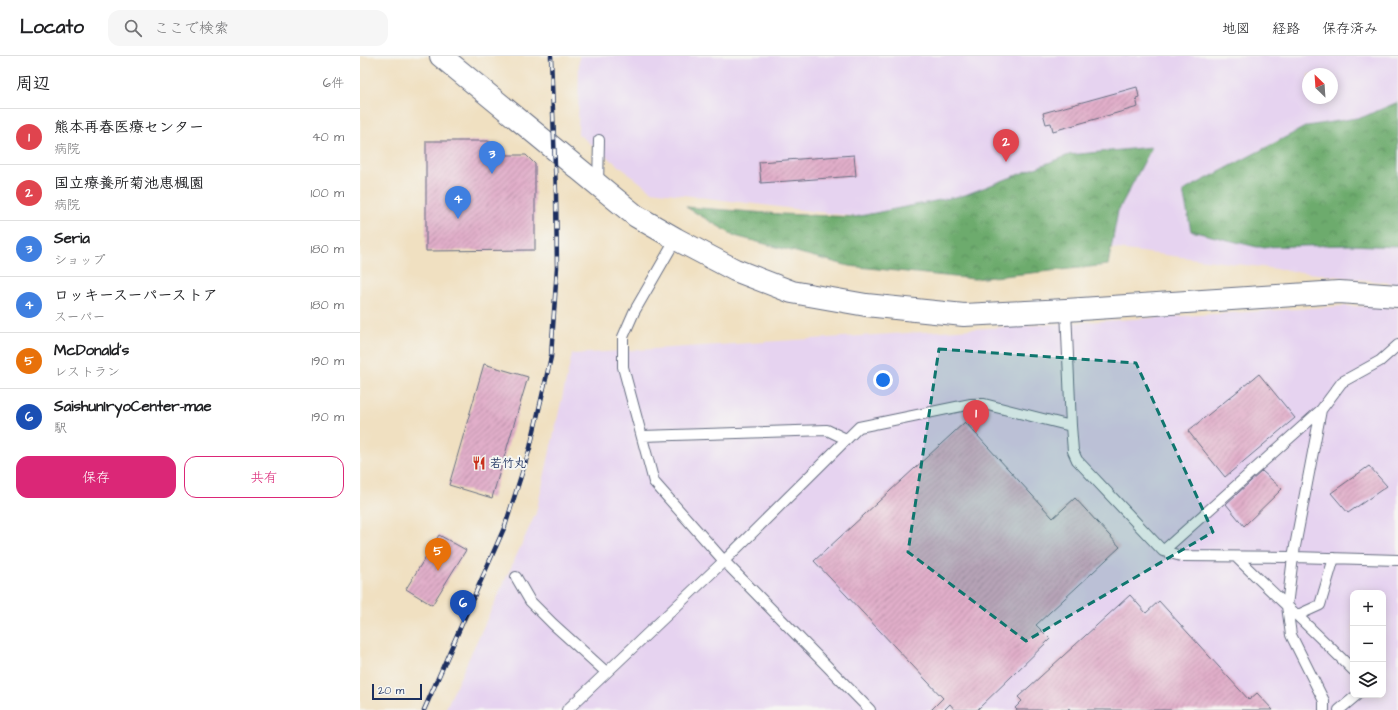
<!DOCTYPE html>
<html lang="ja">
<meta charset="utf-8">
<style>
body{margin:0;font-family:"Architects Daughter","Klee One",sans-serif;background:#f6f6f6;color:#202124}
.controls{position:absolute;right:12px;bottom:12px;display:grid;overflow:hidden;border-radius:8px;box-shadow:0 2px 10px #0003}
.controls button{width:36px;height:36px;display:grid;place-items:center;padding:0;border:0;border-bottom:1px solid #e0e0e0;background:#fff;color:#202124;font:20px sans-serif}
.compass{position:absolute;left:942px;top:12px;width:36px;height:36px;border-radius:50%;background:#fff;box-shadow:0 2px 10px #0003;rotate:335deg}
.scale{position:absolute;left:12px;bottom:10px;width:50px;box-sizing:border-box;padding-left:4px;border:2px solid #1b2f5e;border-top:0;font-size:11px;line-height:14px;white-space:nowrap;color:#1b2f5e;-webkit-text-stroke:3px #f6f6f2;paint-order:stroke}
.you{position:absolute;left:523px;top:324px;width:14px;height:14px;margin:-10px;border:3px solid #fff;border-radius:50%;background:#1a73e8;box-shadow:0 0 0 6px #1a73e833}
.badge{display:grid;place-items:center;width:26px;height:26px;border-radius:50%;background:#db2777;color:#fff;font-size:13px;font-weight:700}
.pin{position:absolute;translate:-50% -33px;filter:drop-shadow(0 1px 2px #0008)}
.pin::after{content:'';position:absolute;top:21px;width:14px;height:12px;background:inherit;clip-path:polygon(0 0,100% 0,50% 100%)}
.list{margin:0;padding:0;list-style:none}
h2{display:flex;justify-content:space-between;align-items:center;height:52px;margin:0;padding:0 16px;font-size:17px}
h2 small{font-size:13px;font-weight:400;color:#757577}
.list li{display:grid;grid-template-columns:26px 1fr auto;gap:12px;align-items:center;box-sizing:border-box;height:56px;padding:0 16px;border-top:1px solid #e0e0e0}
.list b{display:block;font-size:15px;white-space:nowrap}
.list p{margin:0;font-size:13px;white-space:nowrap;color:#757577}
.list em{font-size:13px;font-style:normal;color:#757577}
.actions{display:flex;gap:8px;padding:12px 16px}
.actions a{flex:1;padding:9px 0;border:1px solid #db2777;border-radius:12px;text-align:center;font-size:14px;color:#db2777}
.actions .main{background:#db2777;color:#fff}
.icon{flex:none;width:22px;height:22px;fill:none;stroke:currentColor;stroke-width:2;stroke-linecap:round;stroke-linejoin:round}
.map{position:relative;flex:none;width:1038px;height:654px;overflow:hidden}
header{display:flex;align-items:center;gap:24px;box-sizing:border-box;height:56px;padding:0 20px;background:#fff;border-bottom:1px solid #e0e0e0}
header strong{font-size:19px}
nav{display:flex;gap:22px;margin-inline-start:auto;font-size:14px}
.search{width:280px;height:36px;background:#f6f6f6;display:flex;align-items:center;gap:10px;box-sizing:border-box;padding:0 14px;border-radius:12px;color:#757577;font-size:15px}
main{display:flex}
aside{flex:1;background:#fff}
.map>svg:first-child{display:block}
.built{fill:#e6d3f0;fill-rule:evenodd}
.forest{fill:url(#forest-crowns);stroke:#446d66}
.building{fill:url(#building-hatch)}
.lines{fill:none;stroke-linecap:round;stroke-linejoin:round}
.lane-casing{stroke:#666d81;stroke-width:12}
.secondary-casing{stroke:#666d81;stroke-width:24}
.lane{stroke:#fff;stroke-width:10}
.secondary{stroke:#fff;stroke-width:22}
.rail-casing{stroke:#1b2f5e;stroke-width:4.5}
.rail{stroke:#f6f6f2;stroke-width:3;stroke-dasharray:9;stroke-linecap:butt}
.marked{fill:#0f766e;fill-opacity:0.2;stroke:#0f766e;stroke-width:3;stroke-dasharray:8 5;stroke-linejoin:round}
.labels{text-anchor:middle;stroke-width:4;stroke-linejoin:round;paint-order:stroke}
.poi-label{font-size:12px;font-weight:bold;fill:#1b2f5e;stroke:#f6f6f2;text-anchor:start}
</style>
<header>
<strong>Locato</strong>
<div class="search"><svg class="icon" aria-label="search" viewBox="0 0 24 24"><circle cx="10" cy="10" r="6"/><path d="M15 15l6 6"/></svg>ここで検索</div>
<nav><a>地図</a><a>経路</a><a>保存済み</a></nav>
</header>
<main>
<aside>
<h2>周辺<small>6件</small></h2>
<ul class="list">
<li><span class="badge" style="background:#e0444e">1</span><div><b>熊本再春医療センター</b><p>病院</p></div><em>40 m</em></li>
<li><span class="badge" style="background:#e0444e">2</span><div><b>国立療養所菊池恵楓園</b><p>病院</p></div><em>100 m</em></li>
<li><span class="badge" style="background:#3f7fe0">3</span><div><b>Seria</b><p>ショップ</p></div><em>180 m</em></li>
<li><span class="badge" style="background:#3f7fe0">4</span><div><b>ロッキースーパーストア</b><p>スーパー</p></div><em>180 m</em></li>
<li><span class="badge" style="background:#e8710a">5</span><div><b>McDonald's</b><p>レストラン</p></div><em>190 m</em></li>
<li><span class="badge" style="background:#1a4fb4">6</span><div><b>SaishunIryoCenter-mae</b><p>駅</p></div><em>190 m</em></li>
</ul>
<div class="actions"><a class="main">保存</a><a>共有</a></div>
</aside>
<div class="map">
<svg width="1038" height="654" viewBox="0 0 1038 654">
<defs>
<pattern id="forest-crowns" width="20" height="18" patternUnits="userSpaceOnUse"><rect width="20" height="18" fill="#6dab6d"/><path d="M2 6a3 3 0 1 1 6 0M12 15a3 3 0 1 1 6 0" fill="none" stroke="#598c5d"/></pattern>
<pattern id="building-hatch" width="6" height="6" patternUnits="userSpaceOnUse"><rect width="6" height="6" fill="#e1aec9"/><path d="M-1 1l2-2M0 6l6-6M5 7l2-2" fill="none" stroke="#b68ea6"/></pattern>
</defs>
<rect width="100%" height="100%" fill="#f6f6f2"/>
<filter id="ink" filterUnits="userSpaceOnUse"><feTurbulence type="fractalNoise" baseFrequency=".025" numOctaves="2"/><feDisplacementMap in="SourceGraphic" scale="8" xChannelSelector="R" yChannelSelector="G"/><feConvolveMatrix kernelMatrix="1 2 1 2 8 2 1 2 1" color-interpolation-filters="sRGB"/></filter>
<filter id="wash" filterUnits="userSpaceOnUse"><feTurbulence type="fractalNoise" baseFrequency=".012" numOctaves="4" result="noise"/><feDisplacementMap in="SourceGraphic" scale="16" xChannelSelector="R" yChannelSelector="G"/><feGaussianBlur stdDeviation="0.9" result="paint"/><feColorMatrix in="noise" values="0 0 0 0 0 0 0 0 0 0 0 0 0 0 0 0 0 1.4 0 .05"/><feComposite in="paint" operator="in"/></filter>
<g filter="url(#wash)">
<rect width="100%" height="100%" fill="#f0e0c1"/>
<path class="built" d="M219 0H1038V228L291 135 218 78ZM948 18H972V42H948Z
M984 250 1038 251V654H85L176 457 212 298ZM993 537H1023V639H993Z"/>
<path class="forest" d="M1038 46V191L990 189 897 191 831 175 823 135 947 70 1003 61Z
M792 91 758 155 748 209 614 223 489 210 375 180 326 151 420 158 495 161 605 139 709 99Z"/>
<g id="blocks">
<path class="building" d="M777 31 779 41 776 42 778 51 693 75 691 67 686 68 683 57Z
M66 85H128L148 99H166L175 108V194L66 195Z
M494 99 496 120 401 127 399 106Z
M124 308 168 321 132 442 89 429Z
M899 318 935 362 865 421 828 375Z
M605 366 693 462 715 442 760 491 676 569 690 583 617 654H595L590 648 584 654H571L583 642 454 505Z
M1009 410 1027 430 988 457 971 437Z
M902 415 922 433 884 470 866 448Z
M79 479 106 494 72 549 46 533Z
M770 539 786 557 799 545 889 644 897 637 913 654H710L709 652 707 654H657L655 652 662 645 658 641Z"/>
</g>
</g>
<g filter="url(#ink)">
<use href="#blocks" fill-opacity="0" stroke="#666d81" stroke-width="1"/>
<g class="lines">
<g class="lane-casing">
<path id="lane" d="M238 128 239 84
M316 183 274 256 263 281V311L294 426 364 505 510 654
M706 254 711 370 713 395 717 404 803 495 821 500 933 501 1038 504
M961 354 933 501 927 550 931 579 964 645V654
M282 380 467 374 486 383
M803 495 961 354 982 326 1020 305 1038 289
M876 501C915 539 955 576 993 614
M156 521 170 545 193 568 246 616
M938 559 960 549 974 502
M207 654 364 505 499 371 611 348H624L711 370
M979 654 997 639"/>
</g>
<g class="secondary-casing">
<path id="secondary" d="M81 0 276 160 316 183 375 214 432 236 506 249 604 259 706 254 979 236 1038 240"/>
</g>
<use href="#lane" class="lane"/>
<use href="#secondary" class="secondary"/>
<g class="rail-casing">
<path id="rail" d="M64 654 145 470 170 392 191 301 197 211 196 138 191 0"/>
</g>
<use href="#rail" class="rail"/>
</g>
</g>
<path class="marked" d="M579 293 776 307 853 476 666 585 548 496Z"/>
<defs>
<g id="restaurant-bare" transform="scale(1.08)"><path d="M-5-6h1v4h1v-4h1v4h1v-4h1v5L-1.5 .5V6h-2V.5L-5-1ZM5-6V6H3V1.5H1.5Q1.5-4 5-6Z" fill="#c8321e" stroke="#f6f6f2" stroke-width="2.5" paint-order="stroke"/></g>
</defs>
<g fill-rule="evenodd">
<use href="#restaurant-bare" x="119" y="407"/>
</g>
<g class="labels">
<g class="poi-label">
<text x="130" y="411">若竹丸</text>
</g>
</g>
</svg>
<div class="controls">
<button>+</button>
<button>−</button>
<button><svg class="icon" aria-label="layers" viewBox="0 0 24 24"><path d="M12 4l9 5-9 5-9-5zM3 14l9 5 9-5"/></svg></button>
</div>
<svg class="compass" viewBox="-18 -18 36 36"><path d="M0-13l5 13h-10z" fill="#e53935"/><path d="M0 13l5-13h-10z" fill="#757577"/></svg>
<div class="scale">20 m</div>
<div class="you"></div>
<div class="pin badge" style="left:616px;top:377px;background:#e0444e">1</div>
<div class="pin badge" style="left:646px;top:106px;background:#e0444e">2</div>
<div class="pin badge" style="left:132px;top:118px;background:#3f7fe0">3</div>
<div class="pin badge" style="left:98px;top:163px;background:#3f7fe0">4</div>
<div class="pin badge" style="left:78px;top:515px;background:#e8710a">5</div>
<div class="pin badge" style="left:103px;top:567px;background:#1a4fb4">6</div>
</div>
</main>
